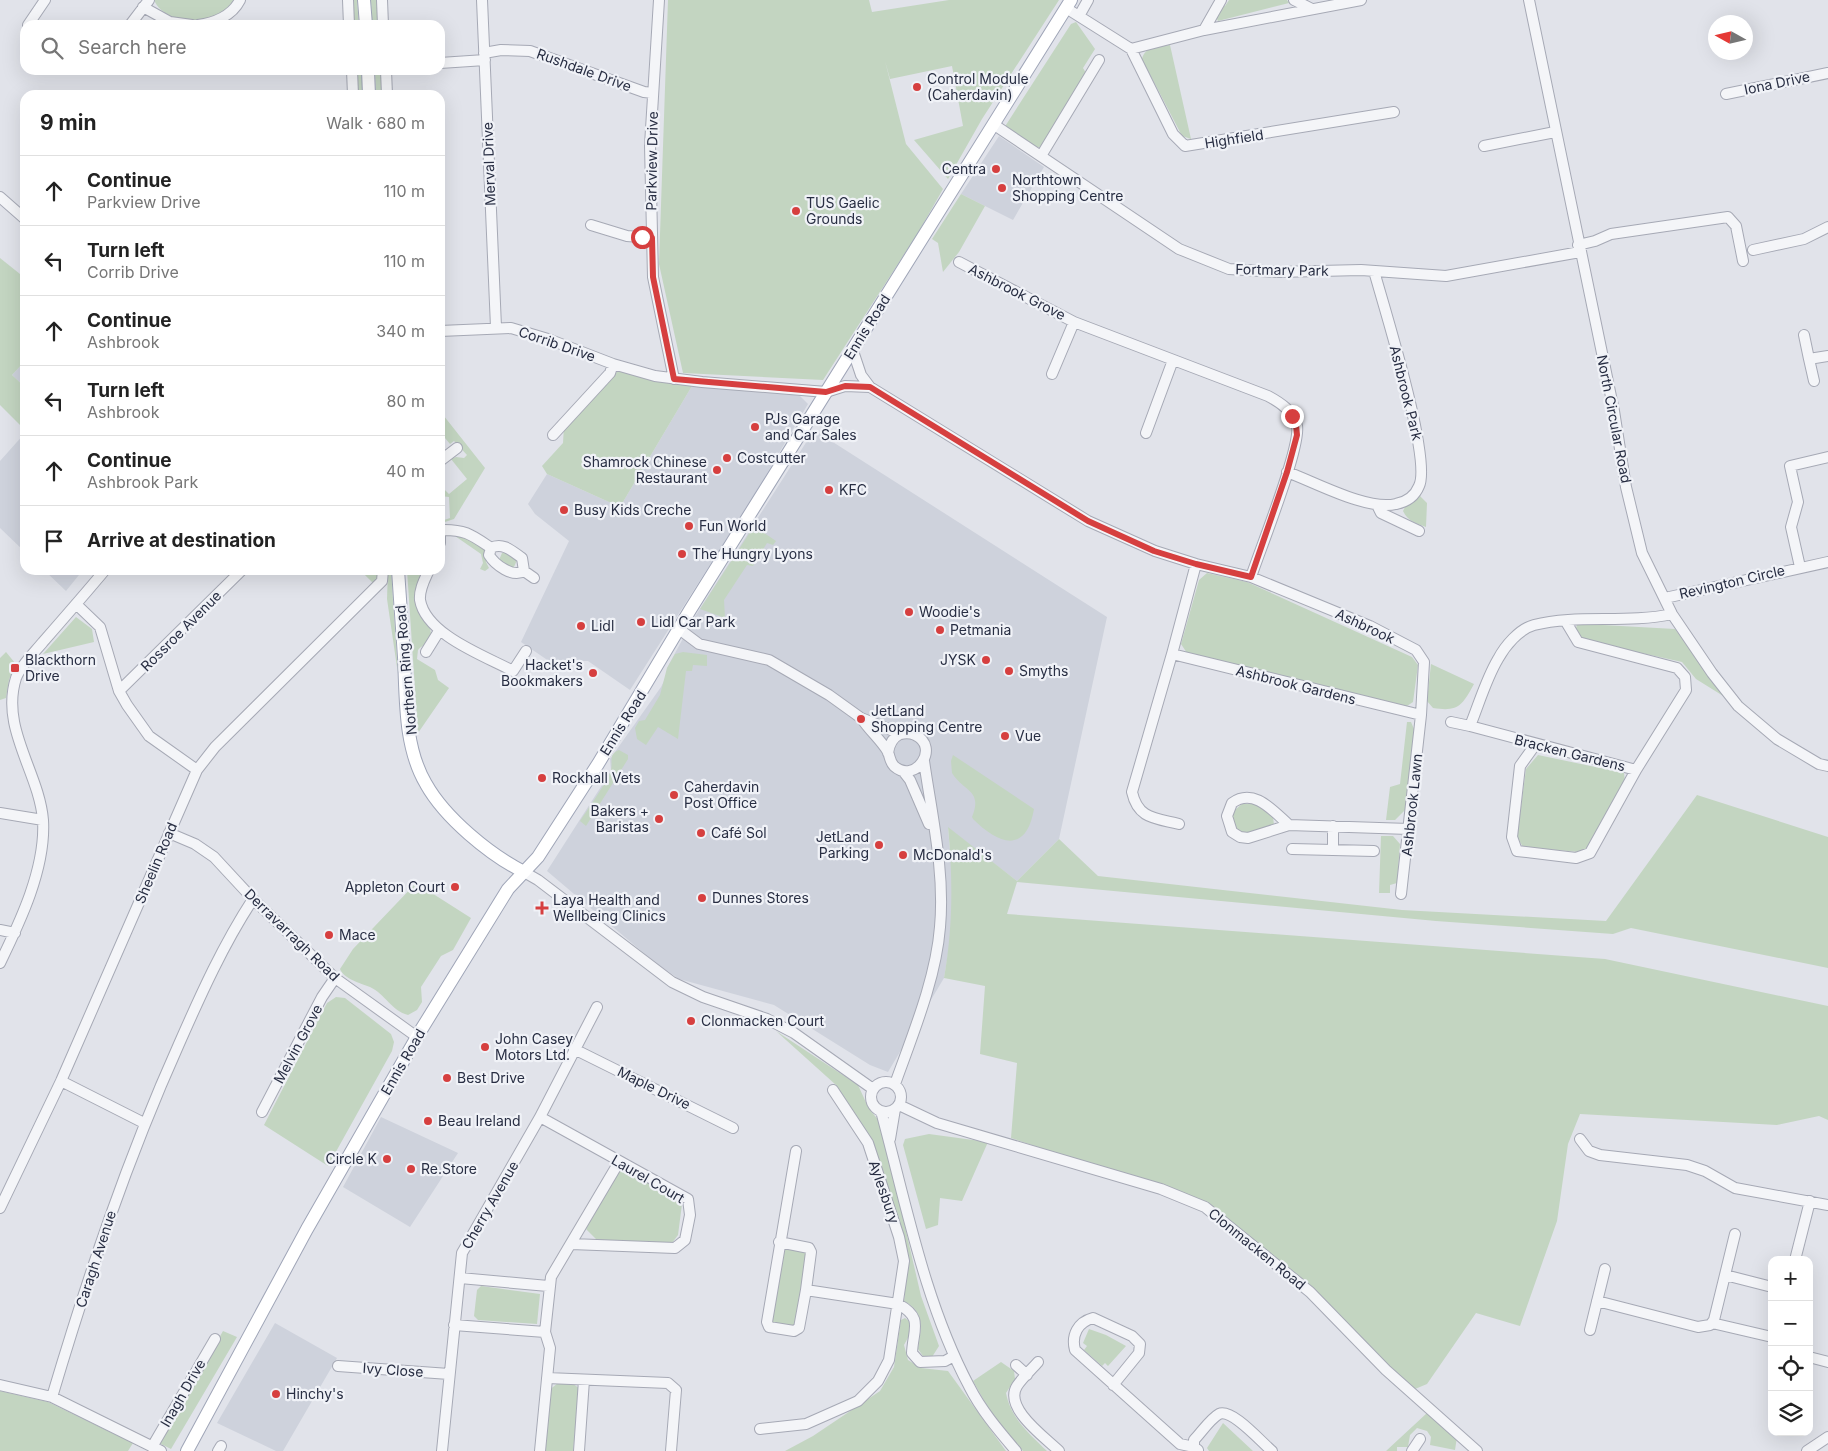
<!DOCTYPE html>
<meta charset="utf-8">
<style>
body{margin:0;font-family:Inter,sans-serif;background:#f6f6f6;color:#222}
.controls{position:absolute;right:15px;bottom:15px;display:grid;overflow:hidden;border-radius:10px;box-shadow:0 5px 20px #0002}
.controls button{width:45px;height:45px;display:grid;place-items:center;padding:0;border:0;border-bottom:1px solid #e0e0e0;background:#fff;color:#222;font:25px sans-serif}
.compass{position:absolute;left:1708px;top:15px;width:45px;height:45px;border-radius:50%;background:#fff;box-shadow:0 5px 20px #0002;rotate:278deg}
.stop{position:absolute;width:15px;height:15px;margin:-11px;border:4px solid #d63f3f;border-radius:50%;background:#fff}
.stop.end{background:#d63f3f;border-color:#fff;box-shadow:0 1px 5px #0008}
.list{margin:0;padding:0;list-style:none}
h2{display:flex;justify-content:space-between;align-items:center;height:65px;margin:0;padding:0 20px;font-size:21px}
h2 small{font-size:16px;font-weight:400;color:#767676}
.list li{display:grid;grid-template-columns:32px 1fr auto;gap:15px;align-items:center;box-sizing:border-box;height:70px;padding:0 20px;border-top:1px solid #e0e0e0}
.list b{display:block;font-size:19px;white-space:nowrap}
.list p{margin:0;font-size:16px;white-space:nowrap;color:#767676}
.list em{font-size:16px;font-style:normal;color:#767676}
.icon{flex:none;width:28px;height:28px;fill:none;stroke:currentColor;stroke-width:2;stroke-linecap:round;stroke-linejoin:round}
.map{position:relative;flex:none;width:1828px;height:1451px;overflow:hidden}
.search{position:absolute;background:#fff;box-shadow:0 5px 20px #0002;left:20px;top:20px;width:425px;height:55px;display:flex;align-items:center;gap:12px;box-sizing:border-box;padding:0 18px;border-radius:15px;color:#767676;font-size:19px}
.panel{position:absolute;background:#fff;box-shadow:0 5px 20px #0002;left:20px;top:90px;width:425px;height:485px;border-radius:15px}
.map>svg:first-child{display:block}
.built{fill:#ced2dc}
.green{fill:#c3d5c1}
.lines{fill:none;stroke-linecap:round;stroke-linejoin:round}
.minor-casing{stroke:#a6a9b5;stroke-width:12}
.major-casing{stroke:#9fa5b7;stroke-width:14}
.minor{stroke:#f4f5f8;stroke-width:10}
.major{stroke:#fff;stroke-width:12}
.route{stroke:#d63f3f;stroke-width:6}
.poi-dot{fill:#d63f3f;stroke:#f0f2f7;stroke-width:2}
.labels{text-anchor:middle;stroke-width:4.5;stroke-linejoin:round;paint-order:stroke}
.street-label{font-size:14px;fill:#282e43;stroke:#f0f2f7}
.poi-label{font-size:14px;fill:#282e43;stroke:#f0f2f7;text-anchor:start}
</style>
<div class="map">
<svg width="1828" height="1451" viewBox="0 0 1828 1451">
<rect width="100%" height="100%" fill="#e1e3ea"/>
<path class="built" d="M999 136 1044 167 1013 220 961 194Z
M25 361V387L12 375Z
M692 386 793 395 800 396 808 404 750 502 630 690 588 661H573L562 670 521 642 569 541 535 514 528 504 547 474 620 507Z
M814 430 1107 617 1059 839 1017 881 948 828 952 874V912L950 942 944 978 888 1072 870 1065 774 1005 679 979 653 961 547 871 611 771 610 759 661 687 666 677 667 668 694 618Z
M25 433V552L0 528V461Z
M44 570H83L66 591Z
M381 1117 458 1153 410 1227 343 1187Z
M275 1323 337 1358 283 1451H276L217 1423Z"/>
<path class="green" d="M154 0H236C224 28 166 28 154 0Z
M351 0H357L359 25H352Z
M371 0H377L378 25H372Z
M668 0H869L872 12 949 0H1059L982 119 948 179 914 140 963 126 952 66 890 79 885 61 906 144 943 189 918 233 823 380 683 373 659 264Z
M1229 0H1287L1289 3 1218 21 1216 17 1223 5 1225 6Z
M1076 22 1095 49 1083 68 1086 73 1042 146 1036 148 1004 128 1071 24Z
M1170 45 1191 139 1182 136 1142 59C1145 46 1159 47 1170 45Z
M354 70H361L363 95H355Z
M375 70H381L382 95H376Z
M961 194 985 206 959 252 943 272 938 243 932 239Z
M0 258 25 278V361L12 375 25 387V430L0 405Z
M618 371 692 386 620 507 547 474 542 466 563 443 564 426Z
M440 411 485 468 454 519 442 523 441 521 450 518 449 497 440 496V485L449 494 467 479 451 459 456 457 464 458 467 455 454 441 450 444 440 432Z
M1420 496 1427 503 1426 527C1415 523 1408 521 1403 511L1405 507Z
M754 526 776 541 773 545 767 543 753 566 747 565 724 600 725 618 700 609Z
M455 536H465L488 551 486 562 489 568 485 571 480 569 483 563 481 554Z
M505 552 517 560 514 567 510 568 499 560 502 553Z
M360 570H379V576L373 583Z
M388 570H391L398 674 387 599Z
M407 570H424C421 577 415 588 415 596 417 611 440 630 427 643 424 645 420 647 418 650L417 659 435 670 438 680 449 688 418 733Z
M1207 573 1247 582 1412 657 1418 665 1413 702 1407 706 1187 653 1181 644 1199 580Z
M76 617 92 629 94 642 43 654Z
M1585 624 1675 629 1728 699 1696 679 1682 662 1592 642 1579 636 1575 631 1577 625Z
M6 652 15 663 9 680 6 698 0 700V658Z
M683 652 707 655V666L693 665 692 671H686L678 739 658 727 646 745 637 739 635 728 639 721 645 720 660 695 667 668 675 654Z
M1431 664 1474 684C1462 706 1458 712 1433 708L1427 701Z
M1407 722H1411L1414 729 1405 810 1395 820H1386L1390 787 1400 784Z
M619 750 628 755V759L586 826 580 821C587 810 608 781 611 770 613 762 608 754 619 750Z
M953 755 1034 809C1026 855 998 844 973 819L972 817C983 790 964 792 952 773L951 761Z
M1538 755 1624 773 1625 782 1587 848 1579 852 1523 847 1517 837 1526 769Z
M1697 795 1828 837V968L1631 928 1613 934 1436 921 1017 882 1007 914 1605 959 1828 1006V1120L1819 1116 1777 1125 1580 1114 1568 1144 1557 1221 1520 1326 1476 1313 1427 1384 1415 1389 1365 1344 1310 1285 1208 1204 1011 1138 1017 1063 980 1054 985 986 944 978C953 927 953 879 948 827L1017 881 1059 839 1098 876 1402 910 1606 921Z
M1242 804H1255L1273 817 1274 825 1257 832 1240 834 1236 830 1230 814Z
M1381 836H1393L1400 844 1397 883 1390 885V893H1379Z
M416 883 471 918 453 950 441 956 421 987 422 1002 417 1010 408 1015C392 1011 385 994 370 987 360 983 344 979 340 969L353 949Z
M336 997 345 998 391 1034 394 1042 392 1051 328 1166 264 1125 327 1003Z
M776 1031 858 1085 869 1109 881 1123 921 1296 939 1346 932 1357 923 1356 918 1349C921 1328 926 1313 904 1301L908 1262 871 1141 836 1085Z
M929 1134 988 1142 962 1201 940 1198 938 1225 926 1229 903 1145 905 1139Z
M626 1170 682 1204 678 1235 672 1243 597 1240 586 1229 617 1172Z
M787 1246 804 1250 807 1254 796 1323 792 1327 775 1324 770 1320 782 1251Z
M481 1286 540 1294 537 1324 478 1320 474 1316 477 1290Z
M905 1318 910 1322V1334L904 1345 908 1360 921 1368 948 1371 1006 1451H785L813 1436 880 1391 894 1367 901 1320Z
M1089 1329 1106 1335 1126 1346 1108 1366 1105 1363 1102 1366 1084 1350 1087 1346 1083 1343Z
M223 1331 237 1337 171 1449 159 1443Z
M1001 1362 1014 1371 1015 1379 1006 1393C1011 1419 1029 1433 1047 1451H1023L998 1425 973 1381Z
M558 1383 573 1384 579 1388 573 1451H543L548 1391Z
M0 1391 48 1402 133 1443 128 1451H0Z
M1427 1413 1457 1437 1455 1450 1430 1445 1431 1437 1427 1431 1417 1428 1410 1435 1408 1447H1397V1451H1386Z
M1223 1423 1253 1451H1209L1207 1448Z"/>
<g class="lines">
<g class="minor-casing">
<path id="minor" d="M348 0 349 25
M382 0 383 25
M482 0 496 327
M659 0 650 145 653 277 674 379
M1294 0 1312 9
M1529 0 1614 411 1626 487 1642 553 1672 614 1712 673 1738 706 1777 739 1819 764 1828 766
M143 7 170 22 192 25
M1066 8 1131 49 1173 134 1185 146 1394 112
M1079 16 1088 0
M28 25 45 0
M130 25 149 0
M198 25C214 23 232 16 240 0
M1204 30 1221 0
M1131 49 1204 30 1361 0
M484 53 501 50 530 51 644 92 653 93
M440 63 485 60
M352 70 353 95
M386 70 387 95
M1726 94 1828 73
M993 124 1179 249 1229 269 1278 272 1361 270 1446 276 1580 252
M1484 146 1555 132
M1041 156 1099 60
M0 197 25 219
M591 225 627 236 652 238
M1578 245 1595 241 1611 234 1728 217 1736 226 1743 261
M1753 250 1804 239 1828 227
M440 331 511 328 548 339 613 364 655 376 702 382 826 392 845 386 870 387 1088 521 1155 551 1196 564 1251 577C1260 550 1301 447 1297 426 1293 411 1281 403 1268 396L1074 322 959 262
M1804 335 1809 359
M853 351 861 375 870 387
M1052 374 1074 322
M1814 381 1809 359 1828 356
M1146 433 1173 360
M553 435 610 373 613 364
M440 461 457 448
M1287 472C1315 482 1367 511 1396 504 1406 502 1415 496 1419 486 1432 460 1384 307 1374 271
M1377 505 1381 513 1419 531
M440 530C465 529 472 535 491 548
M440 534V543
M1196 564 1172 654 1421 715
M1800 567 1791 527 1798 502 1790 466 1828 457
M429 570C425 579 419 589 420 600 426 635 485 656 513 671L526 651
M524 571 522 558C512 551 503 542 491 548L489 555C495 565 513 578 524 571L534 578
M1251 577 1370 626 1416 650 1424 662 1421 715 1401 894
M1665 598 1828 562
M76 604 100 627 119 691 127 705 149 736 197 770
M1566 622 1578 642 1677 668 1685 677 1686 690 1636 770 1470 726C1479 704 1486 679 1498 659 1505 646 1519 629 1534 625 1577 614 1627 624 1672 614
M679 629 699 644 769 660 829 695 861 718 901 734
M426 652 439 631
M1172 654 1132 792C1138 819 1155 818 1179 824
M119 691 242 570
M862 719C869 730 882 741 888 752 890 757 890 762 894 766 915 785 941 747 915 735 911 733 905 733 900 734 892 738 889 745 888 753
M1451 722 1470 726
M1535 745 1520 766 1512 837 1517 851 1576 858 1590 853 1636 770
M903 771 910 780 929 824
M0 813 43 820
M1289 825C1273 811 1254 787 1232 803L1227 816 1232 832 1240 837 1248 838 1289 825 1409 829
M169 833 195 844 214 857 253 899 335 978 417 1037
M1292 849 1374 851
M1333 850V826
M524 872 538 880 672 982 703 997 767 1019 794 1033 873 1089
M0 930 15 933
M0 963C20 922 46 868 43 820 39 772 0 728 16 678 21 665 34 653 43 642 64 618 85 594 105 570
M574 1049 733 1128
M61 1081 144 1123
M871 1097a15 15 0 1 1 30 0a15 15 0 1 1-30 0Z
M895 1084C912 1036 936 979 940 927 945 872 932 816 924 761
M899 1105 937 1123 1161 1189 1205 1207 1310 1292 1386 1370 1477 1451
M881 1111C906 1203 924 1301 969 1386 981 1410 999 1431 1016 1451
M262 1112 322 997 335 978
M540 1117 688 1199 690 1215 685 1240 675 1248 571 1244
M890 1139 895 1109
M1580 1139 1589 1151 1600 1155 1687 1165 1705 1171 1735 1188 1828 1205
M796 1151 767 1322 769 1327 794 1331 799 1328 806 1290 898 1304C924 1318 913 1329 912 1353L920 1362 945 1361 954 1356
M0 1208 61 1081 197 770 215 747 382 581 383 570
M779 1242 809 1248 811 1252 806 1290
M1795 1260 1810 1201
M1725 1275 1772 1287
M460 1278 548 1286
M1597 1301 1698 1327 1710 1325 1714 1320 1735 1234
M1712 1323 1772 1337
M454 1325 545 1332
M1590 1330 1605 1269
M1809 1357 1828 1362
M1038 1362C1031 1370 1022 1378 1017 1386 1003 1408 1046 1438 1059 1451
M1016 1365 1027 1375
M338 1366 449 1374
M547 1378 668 1383 676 1390 671 1451
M0 1385 52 1397 161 1451
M1113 1385 1139 1353 1140 1344 1132 1336 1093 1318C1078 1322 1071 1335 1075 1350L1180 1444 1194 1447
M52 1397C88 1276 127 1160 179 1044 201 994 223 945 253 899
M760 1429 806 1424 858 1401 878 1381 889 1360 904 1261 899 1237 868 1143 833 1090
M152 1447 215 1339
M1198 1450 1194 1447V1440C1201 1433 1210 1419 1219 1414 1232 1408 1261 1442 1272 1451
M218 1451 221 1446
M442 1451 462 1253 540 1117 597 1007
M540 1451 550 1348 545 1332 551 1277 619 1162
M579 1451 584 1380
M1412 1451 1420 1439
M1807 1451 1828 1437"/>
</g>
<g class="major-casing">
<path id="major" d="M364 0 366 25
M368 70 369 95
M398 570C400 599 402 628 404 657 406 698 404 747 426 784 445 818 490 855 524 872
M187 1451 307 1229 421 1030 508 889 538 857 598 764 690 610 1071 0"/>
</g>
<use href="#minor" class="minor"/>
<use href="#major" class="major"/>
</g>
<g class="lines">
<path class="route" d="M642 237 652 238 653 277 674 379 826 392 845 386 870 387 1088 521 1154 551 1196 564 1251 577 1287 472 1297 435 1296 425 1292 416"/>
</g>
<g class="poi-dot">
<circle cx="917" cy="87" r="5"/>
<circle cx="996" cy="169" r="5"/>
<circle cx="1002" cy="188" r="5"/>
<circle cx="796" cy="211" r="5"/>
<circle cx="755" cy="427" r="5"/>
<circle cx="727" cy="458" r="5"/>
<circle cx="717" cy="470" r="5"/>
<circle cx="829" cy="490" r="5"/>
<circle cx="564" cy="510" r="5"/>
<circle cx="689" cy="526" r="5"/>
<circle cx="682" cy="554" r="5"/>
<circle cx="909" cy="612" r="5"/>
<circle cx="641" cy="622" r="5"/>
<circle cx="581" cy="626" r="5"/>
<circle cx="940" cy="630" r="5"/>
<circle cx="986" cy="660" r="5"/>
<rect x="10" y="663" width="10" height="10" rx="2.5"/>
<circle cx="1009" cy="671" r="5"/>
<circle cx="593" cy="673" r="5"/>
<circle cx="861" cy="719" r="5"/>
<circle cx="1005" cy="736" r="5"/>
<circle cx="542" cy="778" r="5"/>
<circle cx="674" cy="795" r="5"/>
<circle cx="659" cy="819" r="5"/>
<circle cx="701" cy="833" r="5"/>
<circle cx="879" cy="845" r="5"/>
<circle cx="903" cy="855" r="5"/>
<circle cx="455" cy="887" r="5"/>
<circle cx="702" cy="898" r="5"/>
<path d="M539.5 900.5h5v5h5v5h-5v5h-5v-5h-5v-5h5z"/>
<circle cx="329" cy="935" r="5"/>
<circle cx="691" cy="1021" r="5"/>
<circle cx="485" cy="1047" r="5"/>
<circle cx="447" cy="1078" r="5"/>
<circle cx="428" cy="1121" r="5"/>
<circle cx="387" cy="1159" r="5"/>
<circle cx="411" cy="1169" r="5"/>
<circle cx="276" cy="1394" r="5"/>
</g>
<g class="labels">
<g class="street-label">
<text transform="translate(584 70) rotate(20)" y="5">Rushdale Drive</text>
<text transform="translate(1777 83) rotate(-12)" y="5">Iona Drive</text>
<text transform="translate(1234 139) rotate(-9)" y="5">Highfield</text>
<text transform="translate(652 161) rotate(-89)" y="5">Parkview Drive</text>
<text transform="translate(489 164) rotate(-92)" y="5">Merval Drive</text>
<text transform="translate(1282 270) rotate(1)" y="5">Fortmary Park</text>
<text transform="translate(1017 292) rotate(27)" y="5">Ashbrook Grove</text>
<text transform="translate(867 327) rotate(-58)" y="5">Ennis Road</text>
<text transform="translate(557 344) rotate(19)" y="5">Corrib Drive</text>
<text transform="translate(1406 393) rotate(76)" y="5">Ashbrook Park</text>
<text transform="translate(1614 419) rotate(79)" y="5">North Circular Road</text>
<text transform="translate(1732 582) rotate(-13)" y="5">Revington Circle</text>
<text transform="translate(1365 626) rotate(25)" y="5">Ashbrook</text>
<text transform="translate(181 631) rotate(-45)" y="5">Rossroe Avenue</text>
<text transform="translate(406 670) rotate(-95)" y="5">Northern Ring Road</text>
<text transform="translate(1296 685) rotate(14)" y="5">Ashbrook Gardens</text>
<text transform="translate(623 723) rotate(-58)" y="5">Ennis Road</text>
<text transform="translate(1570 753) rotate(14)" y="5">Bracken Gardens</text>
<text transform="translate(1412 805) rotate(-84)" y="5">Ashbrook Lawn</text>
<text transform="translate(156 863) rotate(-67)" y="5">Sheelin Road</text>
<text transform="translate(292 935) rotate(44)" y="5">Derravarragh Road</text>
<text transform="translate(298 1044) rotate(-62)" y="5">Melvin Grove</text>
<text transform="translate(403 1062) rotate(-60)" y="5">Ennis Road</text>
<text transform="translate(654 1088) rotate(26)" y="5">Maple Drive</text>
<text transform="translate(648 1179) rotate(30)" y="5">Laurel Court</text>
<text transform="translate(884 1192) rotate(71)" y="5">Aylesbury</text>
<text transform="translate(490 1205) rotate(-60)" y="5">Cherry Avenue</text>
<text transform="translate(1257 1249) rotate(39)" y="5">Clonmacken Road</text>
<text transform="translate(96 1259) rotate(-72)" y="5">Caragh Avenue</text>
<text transform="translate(393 1370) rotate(4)" y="5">Ivy Close</text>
<text transform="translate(183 1393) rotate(-60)" y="5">Inagh Drive</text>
</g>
<g class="poi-label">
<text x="927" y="84">Control Module<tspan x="927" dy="16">(Caherdavin)</tspan></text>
<text x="986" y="174" text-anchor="end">Centra</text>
<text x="1012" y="185">Northtown<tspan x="1012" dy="16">Shopping Centre</tspan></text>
<text x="806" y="208">TUS Gaelic<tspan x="806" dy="16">Grounds</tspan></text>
<text x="765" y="424">PJs Garage<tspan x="765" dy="16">and Car Sales</tspan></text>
<text x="737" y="463">Costcutter</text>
<text x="707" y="467" text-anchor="end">Shamrock Chinese<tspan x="707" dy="16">Restaurant</tspan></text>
<text x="839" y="495">KFC</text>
<text x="574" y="515">Busy Kids Creche</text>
<text x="699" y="531">Fun World</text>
<text x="692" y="559">The Hungry Lyons</text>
<text x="919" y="617">Woodie's</text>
<text x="651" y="627">Lidl Car Park</text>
<text x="591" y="631">Lidl</text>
<text x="950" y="635">Petmania</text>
<text x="25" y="665">Blackthorn<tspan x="25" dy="16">Drive</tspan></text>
<text x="976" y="665" text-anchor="end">JYSK</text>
<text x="583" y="670" text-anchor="end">Hacket's<tspan x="583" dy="16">Bookmakers</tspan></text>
<text x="1019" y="676">Smyths</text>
<text x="871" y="716">JetLand<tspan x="871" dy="16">Shopping Centre</tspan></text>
<text x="1015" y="741">Vue</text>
<text x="552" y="783">Rockhall Vets</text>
<text x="684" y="792">Caherdavin<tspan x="684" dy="16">Post Office</tspan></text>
<text x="649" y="816" text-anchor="end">Bakers +<tspan x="649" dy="16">Baristas</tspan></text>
<text x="711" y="838">Café Sol</text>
<text x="869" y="842" text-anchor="end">JetLand<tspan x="869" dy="16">Parking</tspan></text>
<text x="913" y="860">McDonald's</text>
<text x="445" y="892" text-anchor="end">Appleton Court</text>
<text x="712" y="903">Dunnes Stores</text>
<text x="553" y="905">Laya Health and<tspan x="553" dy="16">Wellbeing Clinics</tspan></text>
<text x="339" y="940">Mace</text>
<text x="701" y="1026">Clonmacken Court</text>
<text x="495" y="1044">John Casey<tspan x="495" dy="16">Motors Ltd.</tspan></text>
<text x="457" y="1083">Best Drive</text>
<text x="438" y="1126">Beau Ireland</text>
<text x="377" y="1164" text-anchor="end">Circle K</text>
<text x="421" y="1174">Re.Store</text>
<text x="286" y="1399">Hinchy's</text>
</g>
</g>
</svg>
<div class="controls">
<button>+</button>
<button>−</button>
<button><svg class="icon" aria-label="locate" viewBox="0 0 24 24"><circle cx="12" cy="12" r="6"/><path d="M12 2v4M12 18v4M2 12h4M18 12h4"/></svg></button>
<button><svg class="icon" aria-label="layers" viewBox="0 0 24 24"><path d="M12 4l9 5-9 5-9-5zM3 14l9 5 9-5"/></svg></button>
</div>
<svg class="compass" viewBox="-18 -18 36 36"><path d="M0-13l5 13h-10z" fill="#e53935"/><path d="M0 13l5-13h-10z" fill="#767676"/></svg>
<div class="stop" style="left:642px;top:237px"></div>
<div class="stop end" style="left:1292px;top:416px"></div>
<div class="search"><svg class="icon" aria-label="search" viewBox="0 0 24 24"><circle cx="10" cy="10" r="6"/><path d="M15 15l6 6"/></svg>Search here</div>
<section class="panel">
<h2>9 min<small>Walk · 680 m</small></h2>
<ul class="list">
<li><svg class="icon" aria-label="ahead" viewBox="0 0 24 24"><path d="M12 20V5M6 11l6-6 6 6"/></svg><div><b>Continue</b><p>Parkview Drive</p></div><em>110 m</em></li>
<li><svg class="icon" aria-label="left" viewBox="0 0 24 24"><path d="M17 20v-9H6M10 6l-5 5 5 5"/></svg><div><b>Turn left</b><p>Corrib Drive</p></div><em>110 m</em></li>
<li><svg class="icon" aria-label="ahead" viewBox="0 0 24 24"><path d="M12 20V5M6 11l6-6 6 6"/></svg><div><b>Continue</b><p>Ashbrook</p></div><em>340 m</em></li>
<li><svg class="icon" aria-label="left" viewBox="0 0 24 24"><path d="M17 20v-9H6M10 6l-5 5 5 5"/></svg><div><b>Turn left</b><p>Ashbrook</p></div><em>80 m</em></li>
<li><svg class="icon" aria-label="ahead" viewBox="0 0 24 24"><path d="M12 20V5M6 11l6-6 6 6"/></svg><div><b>Continue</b><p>Ashbrook Park</p></div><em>40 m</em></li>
<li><svg class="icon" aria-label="arrive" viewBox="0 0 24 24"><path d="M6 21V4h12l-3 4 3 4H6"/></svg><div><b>Arrive at destination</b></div></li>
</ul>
</section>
</div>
